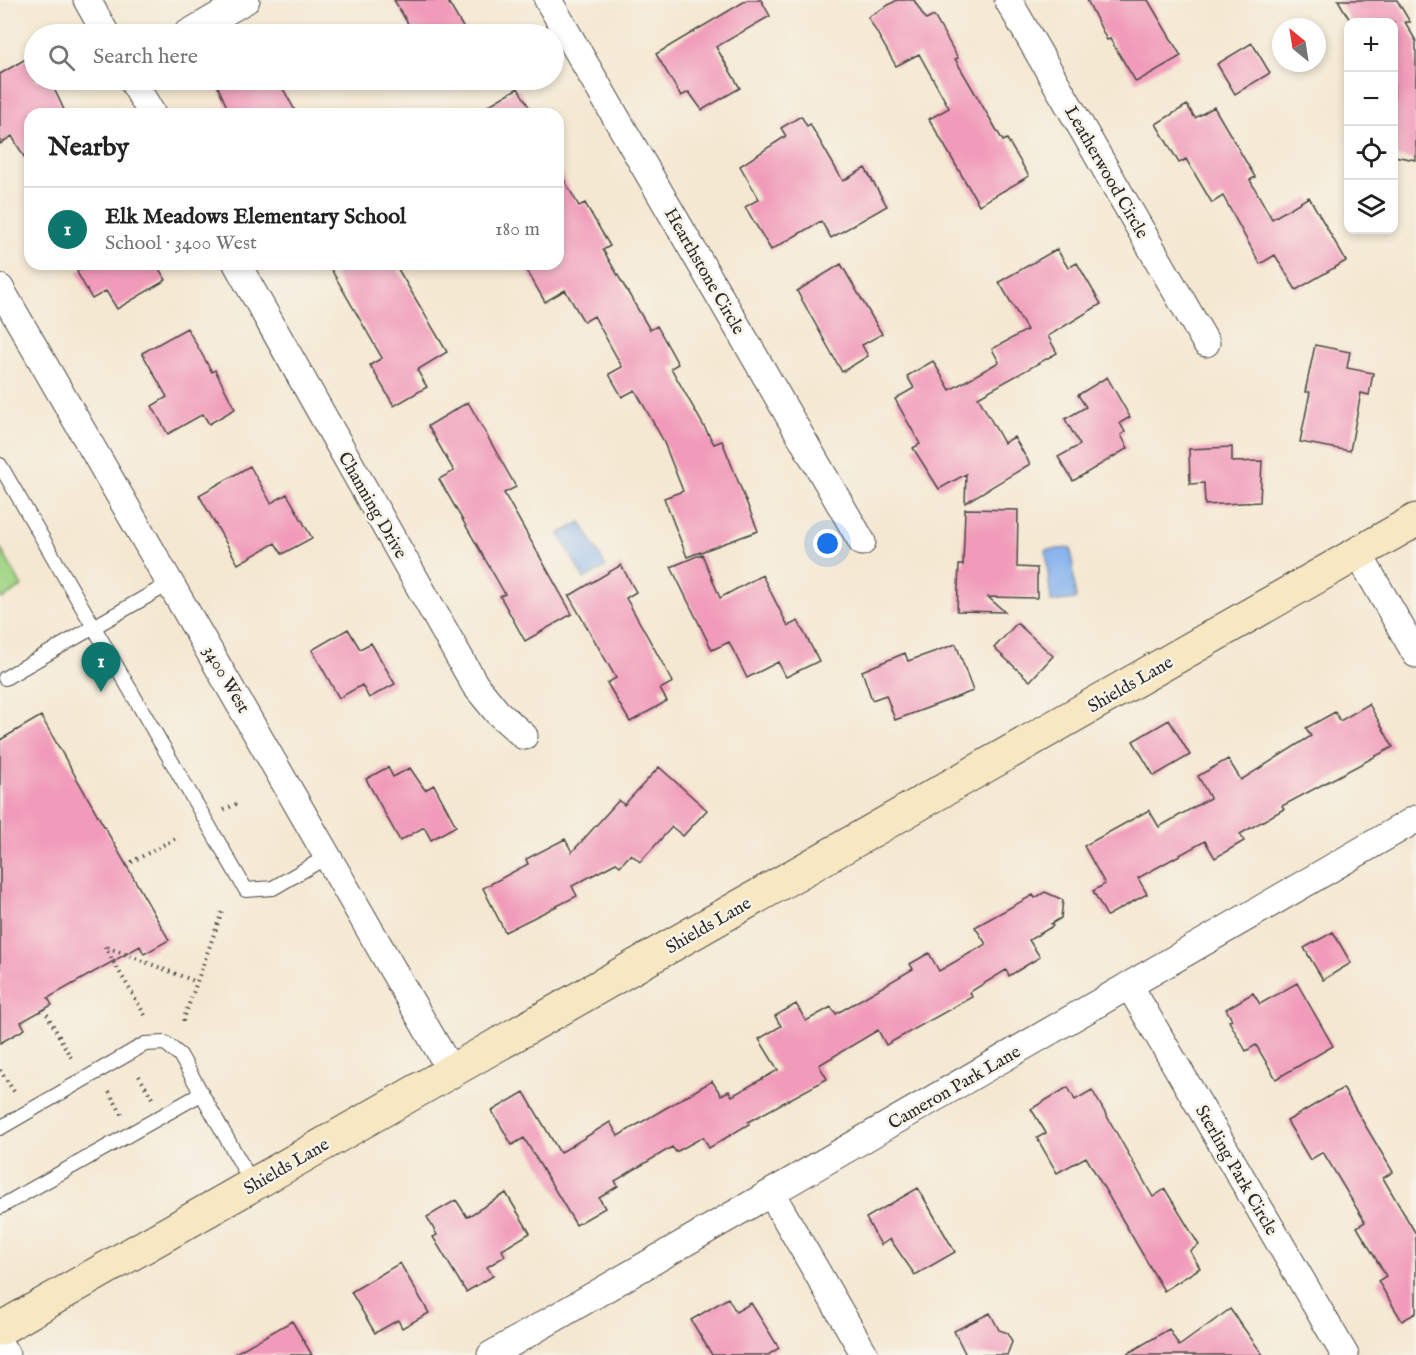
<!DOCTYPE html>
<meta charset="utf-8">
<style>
body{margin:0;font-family:"IM FELL English",serif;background:#f6f6f6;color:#222}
.controls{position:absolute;right:18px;top:18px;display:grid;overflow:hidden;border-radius:12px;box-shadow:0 3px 9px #0003}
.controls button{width:54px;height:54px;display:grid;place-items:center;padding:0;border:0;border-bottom:2px solid #e0e0e0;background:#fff;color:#222;font:30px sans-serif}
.compass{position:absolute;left:1272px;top:18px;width:54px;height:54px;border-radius:50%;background:#fff;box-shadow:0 3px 9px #0003;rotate:330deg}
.you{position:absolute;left:828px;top:544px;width:21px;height:21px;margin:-15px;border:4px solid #fff;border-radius:50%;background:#1a73e8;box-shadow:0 0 0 9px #1a73e833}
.badge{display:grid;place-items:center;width:39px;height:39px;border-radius:50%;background:#0f766e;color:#fff;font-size:20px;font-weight:700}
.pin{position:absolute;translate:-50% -50px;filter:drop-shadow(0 2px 3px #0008)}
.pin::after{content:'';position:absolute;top:32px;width:21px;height:18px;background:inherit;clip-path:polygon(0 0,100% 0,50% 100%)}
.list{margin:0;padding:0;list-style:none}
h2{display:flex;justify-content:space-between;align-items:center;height:78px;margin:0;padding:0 24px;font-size:26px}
h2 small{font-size:20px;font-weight:400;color:#767676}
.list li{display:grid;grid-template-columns:39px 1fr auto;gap:18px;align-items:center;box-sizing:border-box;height:84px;padding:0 24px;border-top:2px solid #e0e0e0}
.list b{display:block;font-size:22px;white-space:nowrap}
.list p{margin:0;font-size:20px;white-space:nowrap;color:#767676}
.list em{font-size:20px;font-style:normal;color:#767676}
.icon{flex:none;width:33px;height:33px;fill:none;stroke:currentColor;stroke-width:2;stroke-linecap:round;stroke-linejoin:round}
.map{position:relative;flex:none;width:1416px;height:1355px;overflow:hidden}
.search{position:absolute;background:#fff;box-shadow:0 3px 9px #0003;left:24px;top:24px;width:540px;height:66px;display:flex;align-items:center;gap:15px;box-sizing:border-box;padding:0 21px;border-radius:33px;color:#767676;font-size:22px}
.panel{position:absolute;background:#fff;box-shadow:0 3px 9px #0003;left:24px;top:108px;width:540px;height:162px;border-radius:18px}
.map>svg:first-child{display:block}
.green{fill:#a1d585;stroke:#668058;stroke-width:1.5}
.water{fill:#83b1ed;stroke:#576e8c;stroke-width:1.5}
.building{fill:#f19bba}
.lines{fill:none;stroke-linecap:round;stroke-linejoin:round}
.lane-casing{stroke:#494744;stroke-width:16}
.street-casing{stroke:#494744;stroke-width:29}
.secondary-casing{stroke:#494744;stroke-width:35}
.path{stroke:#494744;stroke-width:4;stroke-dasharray:1.5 4.5;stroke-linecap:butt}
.lane{stroke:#fff;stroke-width:14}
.street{stroke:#fff;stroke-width:27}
.secondary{stroke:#f7e8c3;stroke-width:33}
.labels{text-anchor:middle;stroke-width:5;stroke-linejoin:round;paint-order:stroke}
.street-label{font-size:18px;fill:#2b2b2b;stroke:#f7f3e8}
</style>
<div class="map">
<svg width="1416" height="1355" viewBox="0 0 1416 1355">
<rect width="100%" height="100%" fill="#f7f3e8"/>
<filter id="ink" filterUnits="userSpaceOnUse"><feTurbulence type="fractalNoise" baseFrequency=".0167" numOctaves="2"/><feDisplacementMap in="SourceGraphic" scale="12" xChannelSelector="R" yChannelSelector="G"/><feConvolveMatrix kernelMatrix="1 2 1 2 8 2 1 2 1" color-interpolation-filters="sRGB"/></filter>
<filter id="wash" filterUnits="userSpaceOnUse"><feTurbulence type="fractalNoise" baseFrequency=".008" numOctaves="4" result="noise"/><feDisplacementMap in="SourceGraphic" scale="24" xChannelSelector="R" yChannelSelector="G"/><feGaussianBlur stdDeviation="1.35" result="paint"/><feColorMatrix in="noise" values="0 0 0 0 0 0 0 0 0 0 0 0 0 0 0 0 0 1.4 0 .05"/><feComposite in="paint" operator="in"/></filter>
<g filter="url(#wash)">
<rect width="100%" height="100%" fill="#f4e8d2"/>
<path class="green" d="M0 547 22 587 2 599 0 596Z"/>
<path class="water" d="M581 522 606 567 584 579 559 534Z
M1071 548 1076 599 1051 602 1046 550Z"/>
<g id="blocks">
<path class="building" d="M394 0H447L467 34H414Z
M747 0H761L770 16 716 47 740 88 702 110 689 92 681 96 656 54Z
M897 0H914L926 20 934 16 958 58 955 59 1003 141 1007 139 1029 176 979 205 929 119 949 108 919 54 896 66 868 17Z
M1087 0H1148L1181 56 1136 82 1110 39 1107 40Z
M1338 0H1397L1410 22H1405L1416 41V160L1394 156V22H1351Z
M1252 43 1270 73 1235 94 1217 64Z
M34 54V80H50L66 114H30V167L12 136 0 144V74Z
M215 80H278L297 114H230Z
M518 88 533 114H474Z
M1187 105 1195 118 1214 107 1255 177 1250 180 1272 219 1309 197 1346 261 1296 290 1275 255 1260 264 1223 196 1212 203 1186 159 1179 163 1156 124Z
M801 116 807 126 810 124 843 181 865 168 887 206 831 238 821 221 771 250 745 207 759 199 740 166 786 136 781 128Z
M558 169 579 206 585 203 610 246 603 250 650 330 657 326 678 364 671 368 714 444 722 441 758 531 687 557 664 498 683 491 663 440 635 390 622 397 609 374 622 367 594 316 584 322 565 290 545 302 523 264H558Z
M1057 249 1068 268 1077 263 1101 304 1048 336 1057 353 978 397 1004 443 1014 437 1030 464 965 503 966 474 939 489 913 448 920 444 895 399 914 388 907 376 933 361 950 390 999 362 992 349 1027 330 999 282Z
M90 264H156L166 280 117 309 106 291 92 299 77 272Z
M328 264H395L447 352 417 370 427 387 394 406 370 365 382 358Z
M841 264 882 334 862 345 868 356 842 372 797 291Z
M187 328 212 372 215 370 235 409 209 424 203 414 168 434 152 406 167 397 142 353Z
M1315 345 1350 352 1347 368 1373 373 1369 395 1361 393 1350 451 1300 442 1310 392H1305Z
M1107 377 1130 417 1120 423 1125 432 1121 435 1128 448 1073 481 1058 457 1080 445 1065 419 1086 407 1078 395Z
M468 402 516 487 504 493 572 614 525 641 500 596 505 594 439 479 454 471 428 426Z
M1232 447V462L1262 461 1260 502 1205 505 1204 483 1190 484 1189 449Z
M250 466 271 503 287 494 312 538 282 554 275 543 238 564 199 495Z
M965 509 1018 510 1017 567 1037 568V598L988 597 1005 612 957 611 959 565H963Z
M702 554 720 598 762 575 788 626 798 621 819 661 786 677 778 662 747 678 729 642 712 650 671 567Z
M621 565 636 592 626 598 673 682 660 689 667 701 630 722 607 683 616 678 569 596Z
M1017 623 1053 656 1030 681 994 648Z
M348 629 360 649 371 643 395 684 369 698 362 685 339 698 312 650Z
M956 644 973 691 895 720 886 695 872 700 862 671 905 653 908 661Z
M1369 704 1393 747 1282 806 1284 809 1240 834 1244 841 1215 858 1205 841 1138 878 1147 894 1107 916 1093 891 1105 884 1084 846 1149 810 1159 827 1210 798 1198 776 1228 759 1241 780 1311 736 1306 728 1335 712 1340 721Z
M41 716 169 940 144 954 140 946 48 998 52 1005 21 1022 25 1029 0 1043V740Z
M1169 720 1190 755 1154 776 1133 741Z
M388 767 393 777 410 768 425 790 434 785 456 826 431 840 424 827 400 841 366 779Z
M659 767 707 810 683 836 672 827 640 862 631 854 620 866 616 863 572 886 577 896 505 932 483 888 528 864 526 859 565 839 572 852 619 800 624 805Z
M1045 892 1063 900 1061 918 1051 924 1053 926 1029 940 1040 957 1009 976 1006 970 970 992 972 997 886 1045 878 1030 819 1065 827 1079 748 1122 749 1124 709 1148 703 1137 676 1152 672 1147 615 1181 618 1186 599 1198 605 1208 576 1225 524 1138 512 1145 492 1111 524 1092 560 1153 610 1122 618 1136 712 1081 721 1095 729 1091 732 1096 778 1070 759 1039 781 1026 775 1016 796 1004 806 1021 831 1007 836 1014 913 969 910 964 929 953 939 971 986 944 975 927 1033 895 1035 898Z
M1333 932 1351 963 1323 980 1304 948Z
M1297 983 1333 1046 1276 1079 1256 1045 1246 1051 1229 1021 1232 1020 1226 1009 1253 993 1260 1004Z
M1068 1087 1075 1100 1092 1090 1153 1197 1165 1189 1199 1245 1190 1251 1200 1268 1164 1291 1086 1157 1057 1173 1037 1138 1046 1133 1031 1109Z
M1343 1088 1393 1172 1383 1178 1416 1234V1313L1402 1321 1378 1281 1386 1276 1357 1227 1365 1222 1323 1152 1310 1160 1287 1121Z
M918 1188 955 1252 915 1275 890 1239 881 1245 866 1218Z
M506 1193 530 1233 502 1250 505 1256 487 1267 493 1276 466 1292 433 1237 437 1235 427 1217 456 1200 467 1217Z
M400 1263 429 1313 402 1328 398 1320 375 1333 351 1292Z
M728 1298 736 1312 751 1303 779 1348 768 1355H712L691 1320Z
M1230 1309 1263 1355H1125L1169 1329 1179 1346Z
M990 1313 999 1330 1008 1333 1012 1342 1007 1355H966L954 1331Z
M292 1321 312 1355H232Z"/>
</g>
</g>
<g filter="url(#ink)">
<use href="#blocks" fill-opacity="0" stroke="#494744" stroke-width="1.5"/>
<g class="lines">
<g class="lane-casing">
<path id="lane" d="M0 465 246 890 273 888 328 856
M5 678 172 582
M0 1128 145 1044 165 1043 180 1055 253 1185
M0 1207 201 1094"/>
</g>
<g class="street-casing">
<path id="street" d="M87 0 106 34
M548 0 862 542
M1008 0 1206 343
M187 34 246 0
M132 80 152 114
M237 264 475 685 497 712 524 736
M0 288 451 1071
M1358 553 1416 654
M1129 985 1345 1355
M771 1193 865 1355
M0 1345 6 1355
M491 1355 1416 819"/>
</g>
<g class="secondary-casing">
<path id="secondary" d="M0 1329 1416 520"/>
</g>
<path class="path" d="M224 810 240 802
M126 865 178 837
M44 1009 72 1060
M145 1015 104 946 197 982
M183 1021 223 909
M0 1070 15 1093
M139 1076 152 1098
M109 1092 122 1114"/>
<use href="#lane" class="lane"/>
<use href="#street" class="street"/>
<use href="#secondary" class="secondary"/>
</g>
</g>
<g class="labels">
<g class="street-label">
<text transform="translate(1107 172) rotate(60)" y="6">Leatherwood Circle</text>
<text transform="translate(705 271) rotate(60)" y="6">Hearthstone Circle</text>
<text transform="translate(373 505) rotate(60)" y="6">Channing Drive</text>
<text transform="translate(227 679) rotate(60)" y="6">3400 West</text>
<text transform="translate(1130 684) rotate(-30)" y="6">Shields Lane</text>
<text transform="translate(708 925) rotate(-30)" y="6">Shields Lane</text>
<text transform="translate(954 1087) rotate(-30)" y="6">Cameron Park Lane</text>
<text transform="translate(286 1166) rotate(-30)" y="6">Shields Lane</text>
<text transform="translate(1237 1170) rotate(60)" y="6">Sterling Park Circle</text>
</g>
</g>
</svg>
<div class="controls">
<button>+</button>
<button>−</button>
<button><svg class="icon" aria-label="locate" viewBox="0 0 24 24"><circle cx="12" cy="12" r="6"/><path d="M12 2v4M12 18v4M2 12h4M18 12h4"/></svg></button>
<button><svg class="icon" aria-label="layers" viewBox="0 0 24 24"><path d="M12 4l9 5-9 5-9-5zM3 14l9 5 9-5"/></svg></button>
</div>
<svg class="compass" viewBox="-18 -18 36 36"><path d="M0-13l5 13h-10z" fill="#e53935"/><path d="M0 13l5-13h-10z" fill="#767676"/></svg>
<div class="you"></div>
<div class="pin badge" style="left:101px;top:692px">1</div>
<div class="search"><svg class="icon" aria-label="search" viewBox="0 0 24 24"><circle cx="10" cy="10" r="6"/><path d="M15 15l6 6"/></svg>Search here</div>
<section class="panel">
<h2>Nearby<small></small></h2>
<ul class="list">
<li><span class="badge">1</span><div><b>Elk Meadows Elementary School</b><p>School · 3400 West</p></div><em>180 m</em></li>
</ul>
</section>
</div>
